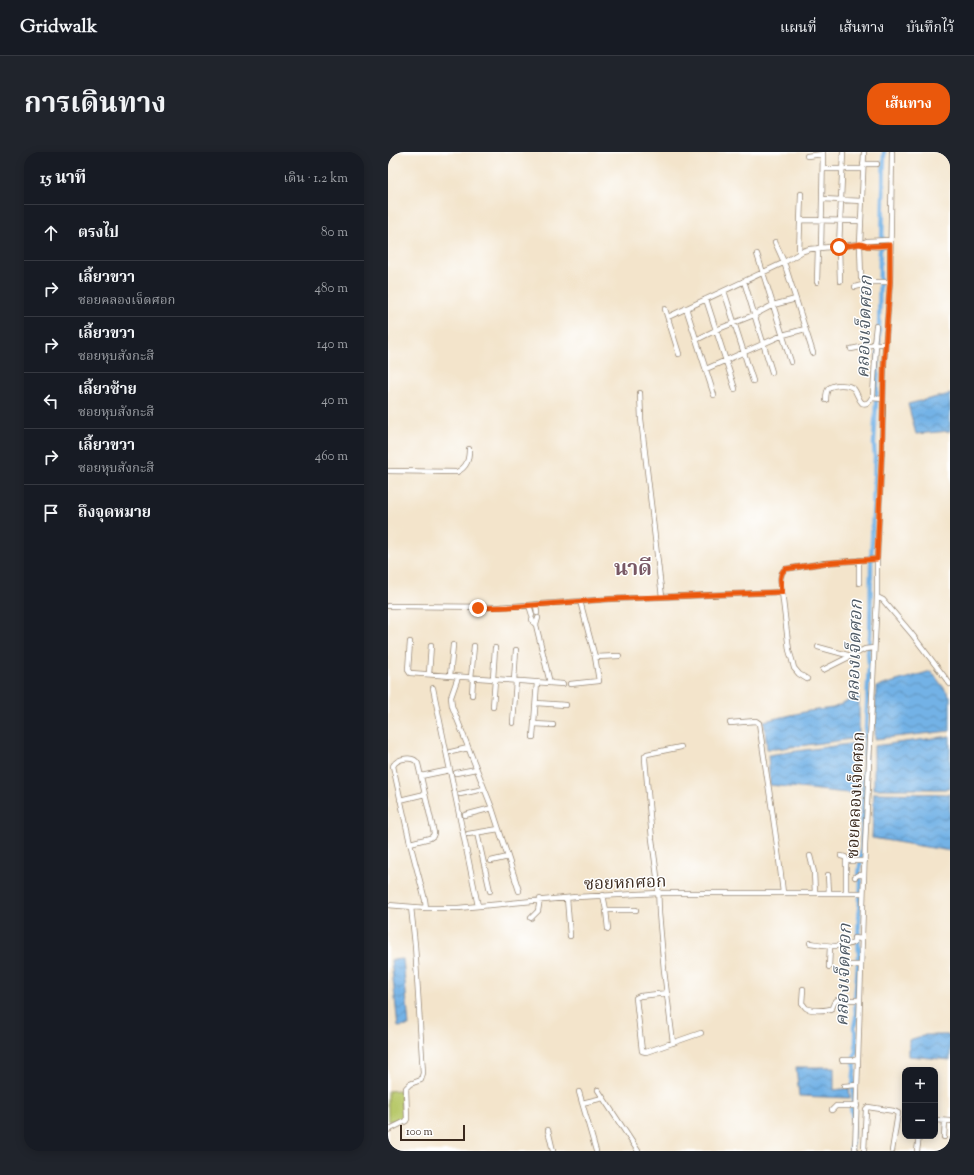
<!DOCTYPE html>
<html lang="th">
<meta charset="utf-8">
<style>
body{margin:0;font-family:"Sorts Mill Goudy","Noto Serif Thai",serif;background:#20242c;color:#f1f3f6}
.controls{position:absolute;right:12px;bottom:12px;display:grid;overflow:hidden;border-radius:8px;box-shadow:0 2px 10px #0003}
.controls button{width:36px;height:36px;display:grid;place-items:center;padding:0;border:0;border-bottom:1px solid #363941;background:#171b24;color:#f1f3f6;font:20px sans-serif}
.scale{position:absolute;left:12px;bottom:10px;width:65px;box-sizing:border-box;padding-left:4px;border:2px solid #3b2a1e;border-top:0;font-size:11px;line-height:14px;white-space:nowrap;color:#3b2a1e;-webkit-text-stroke:3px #fff;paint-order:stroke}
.stop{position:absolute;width:12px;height:12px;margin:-9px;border:3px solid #ea580c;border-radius:50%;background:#fff}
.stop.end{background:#ea580c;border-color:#fff;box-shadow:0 1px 4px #0008}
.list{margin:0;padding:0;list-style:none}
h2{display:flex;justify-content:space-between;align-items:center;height:52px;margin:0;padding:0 16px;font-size:17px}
h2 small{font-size:13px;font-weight:400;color:#9ea1a6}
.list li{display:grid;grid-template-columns:26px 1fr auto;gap:12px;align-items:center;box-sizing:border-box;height:56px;padding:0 16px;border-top:1px solid #363941}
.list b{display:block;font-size:15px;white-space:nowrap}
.list p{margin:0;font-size:13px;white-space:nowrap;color:#9ea1a6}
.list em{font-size:13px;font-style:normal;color:#9ea1a6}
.icon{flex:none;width:22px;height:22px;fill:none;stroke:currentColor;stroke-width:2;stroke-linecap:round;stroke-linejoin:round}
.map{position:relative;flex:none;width:562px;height:999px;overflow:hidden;border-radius:16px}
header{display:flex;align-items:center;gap:24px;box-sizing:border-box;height:56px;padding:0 20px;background:#171b24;border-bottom:1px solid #363941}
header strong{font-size:19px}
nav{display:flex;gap:22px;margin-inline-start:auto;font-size:14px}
.intro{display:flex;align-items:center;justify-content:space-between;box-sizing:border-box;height:96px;padding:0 24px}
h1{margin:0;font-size:28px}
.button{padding:10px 18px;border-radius:16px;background:#ea580c;color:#fff;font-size:14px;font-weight:700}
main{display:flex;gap:24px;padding:0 24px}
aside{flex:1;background:#171b24;border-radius:16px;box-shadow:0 2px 10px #0003}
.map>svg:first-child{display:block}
.garden{fill:#b9c96c;stroke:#7a7a45}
.water{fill:url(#water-waves);stroke:#576e82}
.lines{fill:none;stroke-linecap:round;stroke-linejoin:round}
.canal{stroke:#73b2e6;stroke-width:4.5}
.street-casing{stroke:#978774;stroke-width:6}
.street{stroke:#fff;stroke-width:4.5}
.route{stroke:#ea580c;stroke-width:5}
.labels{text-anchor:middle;stroke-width:3;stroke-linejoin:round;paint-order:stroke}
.street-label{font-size:17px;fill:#3b2a1e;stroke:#fff}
.water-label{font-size:18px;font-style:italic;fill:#4f5a64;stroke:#fff}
.district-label{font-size:21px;font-weight:bold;fill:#785864;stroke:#fff}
</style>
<header>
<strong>Gridwalk</strong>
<nav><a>แผนที่</a><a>เส้นทาง</a><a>บันทึกไว้</a></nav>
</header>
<div class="intro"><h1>การเดินทาง</h1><a class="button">เส้นทาง</a></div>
<main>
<aside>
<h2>15 นาที<small>เดิน · 1.2 km</small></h2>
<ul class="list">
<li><svg class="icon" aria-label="ahead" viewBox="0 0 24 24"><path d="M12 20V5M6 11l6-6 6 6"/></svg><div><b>ตรงไป</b></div><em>80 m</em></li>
<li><svg class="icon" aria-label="right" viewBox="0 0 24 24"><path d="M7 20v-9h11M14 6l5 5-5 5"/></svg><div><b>เลี้ยวขวา</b><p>ซอยคลองเจ็ดศอก</p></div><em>480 m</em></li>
<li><svg class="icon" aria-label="right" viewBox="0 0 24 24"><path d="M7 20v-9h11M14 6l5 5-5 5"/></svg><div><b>เลี้ยวขวา</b><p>ซอยหุบสังกะสี</p></div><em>140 m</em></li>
<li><svg class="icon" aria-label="left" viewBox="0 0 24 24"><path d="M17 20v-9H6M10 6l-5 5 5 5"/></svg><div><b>เลี้ยวซ้าย</b><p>ซอยหุบสังกะสี</p></div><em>40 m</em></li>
<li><svg class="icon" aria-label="right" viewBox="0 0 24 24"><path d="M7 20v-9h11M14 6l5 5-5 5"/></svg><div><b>เลี้ยวขวา</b><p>ซอยหุบสังกะสี</p></div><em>460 m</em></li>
<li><svg class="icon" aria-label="arrive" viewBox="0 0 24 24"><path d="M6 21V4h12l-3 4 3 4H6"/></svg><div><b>ถึงจุดหมาย</b></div></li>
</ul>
</aside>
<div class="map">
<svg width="562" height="999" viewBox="0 0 562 999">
<defs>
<pattern id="water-waves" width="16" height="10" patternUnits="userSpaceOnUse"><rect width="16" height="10" fill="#73b2e6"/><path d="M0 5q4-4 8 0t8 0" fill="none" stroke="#6091ba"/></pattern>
</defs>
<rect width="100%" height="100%" fill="#fff"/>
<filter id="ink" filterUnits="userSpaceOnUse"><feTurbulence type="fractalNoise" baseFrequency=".025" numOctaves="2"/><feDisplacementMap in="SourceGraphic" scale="8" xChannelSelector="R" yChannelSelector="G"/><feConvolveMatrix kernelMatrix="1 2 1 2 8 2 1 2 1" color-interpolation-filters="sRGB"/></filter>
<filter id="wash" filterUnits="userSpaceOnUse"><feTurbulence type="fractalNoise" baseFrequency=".012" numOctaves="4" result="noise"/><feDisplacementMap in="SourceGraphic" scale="16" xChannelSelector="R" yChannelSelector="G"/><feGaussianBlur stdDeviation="0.9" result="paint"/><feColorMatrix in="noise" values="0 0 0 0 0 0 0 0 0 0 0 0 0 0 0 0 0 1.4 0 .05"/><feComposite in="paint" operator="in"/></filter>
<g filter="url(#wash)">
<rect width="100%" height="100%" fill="#f3e4cb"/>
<path class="garden" d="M12 938 14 968 0 969V939Z"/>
<path class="water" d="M562 242V279L528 282 520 252Z
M543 519 562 544V579L487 587 488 535Z
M471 544V586L388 597H379L376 569 421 559 445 556Z
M562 584V637H486V594Z
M468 591 469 642 382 633 380 603Z
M486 641 562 642V699L484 686Z
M15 807 21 874 10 875 3 808Z
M537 883H562V908L521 904V888Z
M408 915H446V938L461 936 462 946 411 944Z"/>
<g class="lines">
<path class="canal" d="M463 999 465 969 463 955 466 949 465 933 467 912 465 908 468 900V880L466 876 468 865 467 849 471 802 470 786 473 730 471 723 474 695 476 622 481 511 480 501 482 483 483 415 487 305 486 292 491 188 492 99 494 92 496 0"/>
</g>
</g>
<g filter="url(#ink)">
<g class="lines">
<g class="street-casing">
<path id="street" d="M419 4 435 2
M475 12H489
M435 17H475
M434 47 474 49
M413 68 473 69
M387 90 396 110 425 201
M472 92C482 95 492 95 502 93
M433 96 435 0
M411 101 413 42
M369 102 403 210
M473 126 472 92 476 0
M356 129 384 220
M452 129 451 95 455 0
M429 130 430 96
M467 135 485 130H502
M336 139 365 229
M318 147 347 237
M298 156 326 243
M277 157 291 202
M280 165 395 111 415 99 422 97 472 92 479 89 502 88
M308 188 328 178 366 163 385 153 408 147
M486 192 488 174
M463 197 488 192
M318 217 395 183 417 177
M252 241 253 267 274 445
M484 246 495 247
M438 248C438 244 438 239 441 236 447 232 461 232 466 237 469 241 470 247 474 251 480 253 482 249 485 244L488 192H497
M0 319 69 320C79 315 81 308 81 297
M471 408V431
M394 440 401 498 404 508 406 516 411 522 419 527
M489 445 495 448 523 481 562 532
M141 453 144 463
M148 453 149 461
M0 454 110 455 223 447 394 440C393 432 390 423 397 417L437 411 489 407
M144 467 145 470 148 473 162 531
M148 473 150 466
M22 490 20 518 22 521 105 527 175 532
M430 495 463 504
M207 505 231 504
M435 518 477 497 486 496
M41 522 43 493
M62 524 65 493
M70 525 63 545 64 554 104 656 131 739
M83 526 86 494
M105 527 107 496
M126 529 128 498
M182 532 211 529 207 505 192 449
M45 536 90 754
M84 543 85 526
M148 551 178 553
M105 555 107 528
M125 571 128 529
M342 571 368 569 371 571C379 628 389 684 395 741
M146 572 165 573
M145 585 149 530
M63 600 80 596
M68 621 88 617
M33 624 62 618
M72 642 96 637
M12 648 37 642
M77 663 104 656
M89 681 102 739
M80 682 111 677
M22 691 42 686 45 684 46 681 30 612C26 603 9 606 5 614L22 691 37 748 38 756
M422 704 426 720 427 741
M453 704 457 705 458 706V741
M103 709 120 705
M458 709H477
M440 723 441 741
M467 725 470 723H476
M215 743 218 758H248
M179 746 182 784
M0 753 38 756H70L188 745 271 741H475
M218 758 220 777
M143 766 150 759 152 747
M422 791C436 793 453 797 466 790V786L474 787
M457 813H473
M441 815 442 794
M415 837 414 851C416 853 416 854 418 856 423 859 440 859 444 856L446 851 449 848H472
M279 841 252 844 248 846 254 899 258 900 313 881
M285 891 276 818 271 761 270 732 264 687 257 607V604L259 602 293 595
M454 908H467L470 907
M456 934 469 933
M210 938 250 999
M191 940 208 999
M194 951 215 946
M444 958 448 954H469
M547 968 562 969
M0 978 18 969 19 967 18 936 22 932 33 928 35 921 27 793 23 755
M160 978 165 999
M556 985 557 969
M467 999 477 694 489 445V407L494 296 496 212 502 130 504 0
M476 999 478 957 480 955 506 959 510 961 504 999
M529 999 531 984"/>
</g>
<use href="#street" class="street"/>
</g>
</g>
<g class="lines" filter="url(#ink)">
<path class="route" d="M90 456 120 455 223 447 394 440C393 432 390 423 397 417L437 411 489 407 494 296 496 212 502 130V93L489 94H479L472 92 451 95"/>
</g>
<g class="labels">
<g class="street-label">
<text transform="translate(467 643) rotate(-87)" y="6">ซอยคลองเจ็ดศอก</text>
<text transform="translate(237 730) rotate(-2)" y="6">ซอยหกศอก</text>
</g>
<g class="water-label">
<text transform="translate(476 175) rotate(-88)" y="6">คลองเจ็ดศอก</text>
<text transform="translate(466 499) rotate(-88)" y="6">คลองเจ็ดศอก</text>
<text transform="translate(455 823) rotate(-88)" y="6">คลองเจ็ดศอก</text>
</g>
<g class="district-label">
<text x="245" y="423">นาดี</text>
</g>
</g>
</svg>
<div class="controls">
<button>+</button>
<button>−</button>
</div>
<div class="scale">100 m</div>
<div class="stop" style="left:451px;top:95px"></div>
<div class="stop end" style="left:90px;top:456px"></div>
</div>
</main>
